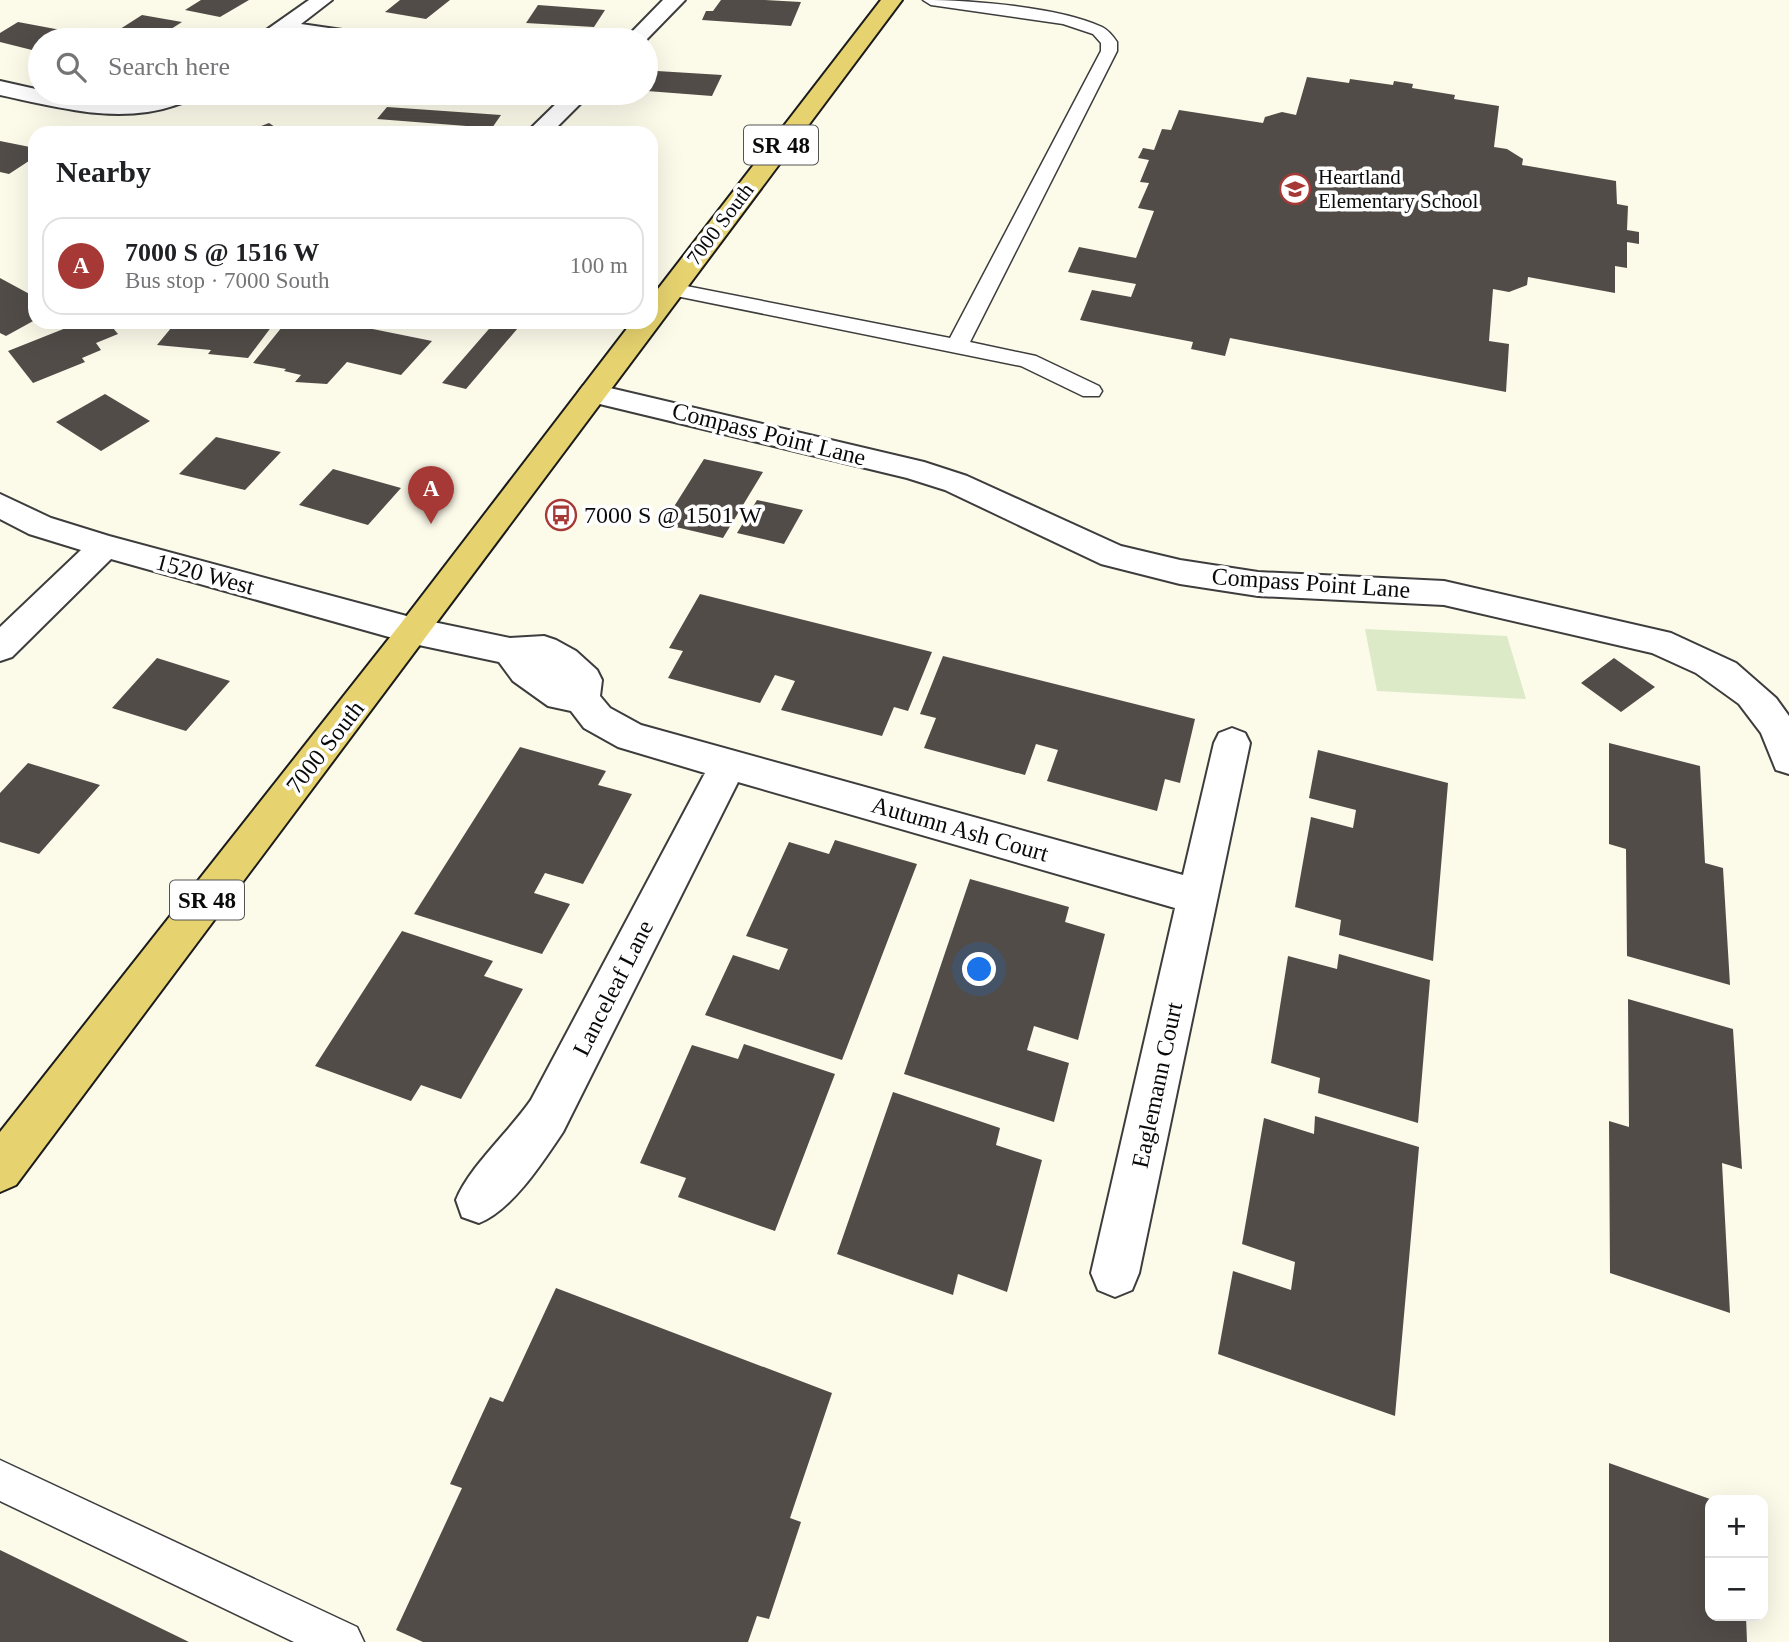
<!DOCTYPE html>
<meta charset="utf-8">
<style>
body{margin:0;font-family:Georgia,serif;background:#f2f2f2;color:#202124}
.controls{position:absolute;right:21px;bottom:21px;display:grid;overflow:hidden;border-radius:14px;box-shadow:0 7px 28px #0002}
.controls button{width:63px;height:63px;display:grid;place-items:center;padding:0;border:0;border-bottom:2px solid #e0e0e0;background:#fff;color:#202124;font:35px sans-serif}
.you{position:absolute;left:980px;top:970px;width:24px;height:24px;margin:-18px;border:5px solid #fff;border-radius:50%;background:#1a73e8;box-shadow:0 0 0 10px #1a73e833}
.badge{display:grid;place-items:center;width:46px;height:46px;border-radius:50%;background:#a63935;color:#fff;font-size:23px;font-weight:700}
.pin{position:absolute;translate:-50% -58px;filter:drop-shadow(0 2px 4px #0008)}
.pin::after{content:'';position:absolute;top:37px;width:24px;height:21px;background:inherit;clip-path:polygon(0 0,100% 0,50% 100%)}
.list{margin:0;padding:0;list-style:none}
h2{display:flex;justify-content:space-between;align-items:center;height:91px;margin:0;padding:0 28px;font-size:30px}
h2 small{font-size:23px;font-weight:400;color:#757577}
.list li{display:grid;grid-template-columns:46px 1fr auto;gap:21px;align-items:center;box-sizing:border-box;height:98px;margin:0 14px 14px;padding:0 14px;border:2px solid #e0e0e0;border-radius:21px}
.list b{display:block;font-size:26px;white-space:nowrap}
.list p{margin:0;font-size:23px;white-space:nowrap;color:#757577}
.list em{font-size:23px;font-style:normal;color:#757577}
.icon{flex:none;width:38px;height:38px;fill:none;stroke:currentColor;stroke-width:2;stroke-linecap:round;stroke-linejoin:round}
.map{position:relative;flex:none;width:1789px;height:1642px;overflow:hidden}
.search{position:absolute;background:#fff;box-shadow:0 7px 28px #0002;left:28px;top:28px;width:630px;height:77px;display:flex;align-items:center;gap:18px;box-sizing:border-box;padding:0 24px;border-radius:38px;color:#757577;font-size:26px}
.panel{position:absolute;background:#fff;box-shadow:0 7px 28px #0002;left:28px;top:126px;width:630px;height:203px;border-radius:21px}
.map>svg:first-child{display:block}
.pitch{fill:#dceac8}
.building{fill:#514c48}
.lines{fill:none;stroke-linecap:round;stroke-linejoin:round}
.lane-casing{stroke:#3d3d3d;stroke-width:3}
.street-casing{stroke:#3d3d3d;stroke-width:4}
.primary-casing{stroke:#1b1b1b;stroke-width:4}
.lane{fill:#fff;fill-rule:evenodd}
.street{fill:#fff;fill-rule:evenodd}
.primary{fill:#e6d36f;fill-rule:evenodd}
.labels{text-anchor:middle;stroke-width:7;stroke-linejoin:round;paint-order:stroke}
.far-poi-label{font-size:21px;fill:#0a0a0a;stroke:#fff;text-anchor:start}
.far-street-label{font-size:21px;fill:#0a0a0a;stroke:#fff}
.shield{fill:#fff;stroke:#545454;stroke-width:2}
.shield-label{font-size:23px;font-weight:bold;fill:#0a0a0a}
.street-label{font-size:24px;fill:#0a0a0a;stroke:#fff}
.poi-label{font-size:24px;fill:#0a0a0a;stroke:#fff;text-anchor:start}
</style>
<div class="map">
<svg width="1789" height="1642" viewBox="0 0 1789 1642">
<rect width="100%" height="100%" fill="#fcfae9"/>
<path class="pitch" d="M1365 629 1507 636 1526 699 1377 691Z"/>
<path class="building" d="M201 0H249L220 17 185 10Z
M400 0H450L426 19 385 12Z
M721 0H765L801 2 791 26 702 20 706 11H713Z
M538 5 605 10 594 27 526 23Z
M142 15 182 22 157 38 117 31Z
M18 22 93 36 87 40H40V52L0 42V33Z
M115 33 135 36 129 40H103Z
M657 71 722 75 712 96 647 91Z
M1307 77 1349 83 1350 79 1393 85 1394 81 1413 84 1412 88 1455 95 1454 99 1499 106 1494 147 1507 149 1523 159 1522 165 1616 181 1617 204 1628 206 1627 230 1639 232V244L1627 242V268L1615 266V293L1528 277 1527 285 1509 292 1493 289 1489 341 1509 344 1506 392 1230 338 1225 356 1191 349 1193 342 1080 320 1092 290 1131 297 1136 284 1068 272 1079 247 1136 258 1154 211 1138 208 1149 183 1140 182 1149 160 1138 158 1143 148 1154 150 1162 129 1171 130 1179 110 1263 123 1265 117 1282 112 1296 115Z
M316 93H364L352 102Z
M491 93H532L529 97Z
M387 107 501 115 492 128 377 119Z
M269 123 284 133H243Z
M0 141 35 148V157L9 174 0 172Z
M0 278 35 297V320L6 336 0 333Z
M81 322H108L118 334 96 343 101 350 82 358 85 362 33 383 8 351Z
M176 322H275L248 358 208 354 211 350 157 345Z
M286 322H338L432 341 401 375 347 362 327 384 295 382 301 375 284 371 286 369 253 363Z
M495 322H523L466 389 442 383Z
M105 394 150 421 101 451 56 422Z
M216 437 281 452 245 490 179 474Z
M704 459 763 472 723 538 663 524Z
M333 469 401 488 368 525 299 505Z
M757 500 803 510 784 544 737 533Z
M700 594 932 652 908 711 894 707 882 736 781 710 795 681 775 675 760 703 668 678 683 651 669 648Z
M943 656 1195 719 1180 783 1165 779 1157 811 1047 781 1058 750 1036 744 1025 775 924 748 936 718 920 714Z
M157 658 230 681 186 731 112 708Z
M1614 658 1655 687 1621 712 1581 683Z
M1609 743 1700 766 1705 863 1723 868 1730 985 1627 956 1626 849 1609 844Z
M520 747 606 771 598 785 632 794 583 884 545 873 534 893 570 904 542 954 414 914Z
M1318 750 1448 783 1433 961 1339 935 1341 920 1295 907 1311 817 1353 828 1356 810 1309 798Z
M28 763 100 785 39 854 0 842V793Z
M835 840 917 864 842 1060 705 1015 733 955 779 970 788 949 746 936 789 842 829 854Z
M970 879 1069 907 1065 922 1105 934 1078 1040 1034 1026 1027 1050 1069 1063 1054 1122 904 1074Z
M402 931 493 961 484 976 523 989 461 1099 421 1085 411 1101 315 1066Z
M1339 954 1430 980 1418 1123 1318 1093 1320 1078 1271 1063 1288 956 1337 969Z
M1628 999 1733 1029 1742 1169 1722 1163 1730 1313 1610 1273 1609 1121 1629 1127Z
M744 1044 835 1074 775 1231 678 1197 686 1178 640 1163 692 1045 738 1059Z
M893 1092 1000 1128 996 1145 1042 1160 1007 1292 958 1274 953 1295 837 1254Z
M1315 1116 1419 1147 1395 1416 1218 1354 1233 1271 1291 1290 1295 1262 1242 1244 1264 1118 1314 1134Z
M556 1288 832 1393 790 1518 801 1522 769 1619 757 1616 748 1642H423L396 1630 462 1488 450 1484 490 1397 503 1402Z
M1609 1463 1710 1499V1616H1746L1747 1642H1609Z
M0 1550 189 1642H0Z"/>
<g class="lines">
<g class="lane-casing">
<path id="lane" d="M923 0C971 0 1059 7 1102 27 1108 30 1113 36 1117 42V51L970 342 1036 356 1099 386 1102 391 1099 396H1083L1021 366 671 295 664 293 661 289 664 285 671 283 950 338 1101 51V43L1093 34 1063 24 931 5Z
M0 1460 357 1627 364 1642H294L0 1501Z"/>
</g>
<g class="street-casing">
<path id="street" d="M309 0H332L301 24 370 34 378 35 381 40H325L286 35 276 40 265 39 261 35 265 31Z
M663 0H685L646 40H624Z
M0 81 40 90V93C66 93 91 101 117 101 145 101 171 92 199 93 194 100 184 102 176 105 118 125 57 107 0 95Z
M567 93H591L551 133H526Z
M593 384 924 462 967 476 1121 546 1180 560 1258 572 1444 581 1671 633 1736 663 1776 698 1789 716V774L1776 770 1761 733 1739 704 1696 673 1652 653 1444 605 1258 596 1180 584 1101 564 945 490 907 478 583 400 578 393 583 386Z
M0 494 51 518 109 536 414 618 510 638 544 636 556 640 576 651 597 670 602 680 600 696 610 708 641 725 1183 875 1214 743 1219 733 1232 728 1245 733 1250 743 1139 1273 1132 1290 1115 1297 1098 1290 1091 1273 1175 908 738 782 563 1132C543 1162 512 1210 479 1223L462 1217 456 1200C469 1167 509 1132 531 1100L705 773 618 747 584 728 571 711 548 706 513 681 499 662 414 644 111 559 12 657 0 661V627L81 550 29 534 0 519Z"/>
</g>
<g class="primary-casing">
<path id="primary" d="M881 0H902L16 1185 0 1192V1132L402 622 632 322H651V298Z"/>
</g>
<use href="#lane" class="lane"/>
<use href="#street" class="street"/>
<use href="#primary" class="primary"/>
</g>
<defs>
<g id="school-ring" transform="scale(1.575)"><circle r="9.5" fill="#fff" stroke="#a63935" stroke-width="1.5"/><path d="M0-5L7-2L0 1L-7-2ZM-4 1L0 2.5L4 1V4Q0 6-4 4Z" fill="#a63935"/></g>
<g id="bus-ring" transform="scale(1.575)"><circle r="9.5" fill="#fff" stroke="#a63935" stroke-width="1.5"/><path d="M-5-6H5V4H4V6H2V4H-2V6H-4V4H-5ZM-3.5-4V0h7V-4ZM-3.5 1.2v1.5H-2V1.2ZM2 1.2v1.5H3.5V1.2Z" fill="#a63935"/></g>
</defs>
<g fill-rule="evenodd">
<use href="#school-ring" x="1295" y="189"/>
<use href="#bus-ring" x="561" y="515"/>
</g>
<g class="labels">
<g class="far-poi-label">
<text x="1318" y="184">Heartland<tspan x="1318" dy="24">Elementary School</tspan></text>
</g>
<g class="far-street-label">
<text transform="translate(720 224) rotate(-53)" y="7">7000 South</text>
</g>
<g class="shield">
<rect x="744" y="125.5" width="74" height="39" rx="5"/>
<rect x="170" y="880.5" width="74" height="39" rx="5"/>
</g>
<g class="shield-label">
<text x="781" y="153">SR 48</text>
<text x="207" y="908">SR 48</text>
</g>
<g class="street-label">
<text transform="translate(769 434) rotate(14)" y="8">Compass Point Lane</text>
<text transform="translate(205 574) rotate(15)" y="8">1520 West</text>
<text transform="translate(1311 583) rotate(4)" y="8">Compass Point Lane</text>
<text transform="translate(325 747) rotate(-52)" y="8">7000 South</text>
<text transform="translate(960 829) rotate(16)" y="8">Autumn Ash Court</text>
<text transform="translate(613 988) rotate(-63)" y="8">Lanceleaf Lane</text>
<text transform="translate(1157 1085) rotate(-78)" y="8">Eaglemann Court</text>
</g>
<g class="poi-label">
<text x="584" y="523">7000 S @ 1501 W</text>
</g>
</g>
</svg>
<div class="controls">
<button>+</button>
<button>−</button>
</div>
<div class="you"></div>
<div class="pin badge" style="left:431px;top:524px">A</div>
<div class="search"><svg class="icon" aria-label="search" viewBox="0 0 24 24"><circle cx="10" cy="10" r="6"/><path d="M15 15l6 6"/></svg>Search here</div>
<section class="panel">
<h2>Nearby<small></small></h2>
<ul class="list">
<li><span class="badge">A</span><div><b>7000 S @ 1516 W</b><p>Bus stop · 7000 South</p></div><em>100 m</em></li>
</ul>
</section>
</div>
